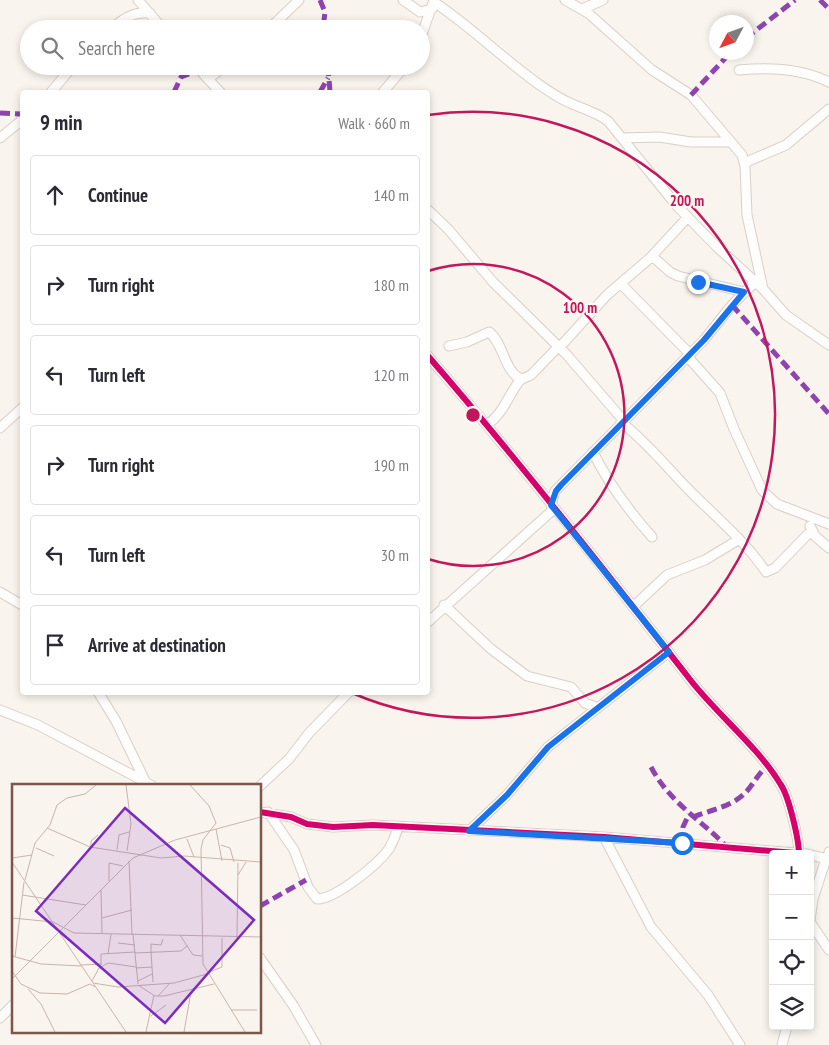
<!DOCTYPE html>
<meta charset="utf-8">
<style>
body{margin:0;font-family:"PT Sans Narrow",sans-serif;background:#f2f2f3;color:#2b2b33}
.controls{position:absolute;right:15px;bottom:15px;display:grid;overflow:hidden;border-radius:5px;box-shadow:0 2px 8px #0003}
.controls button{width:45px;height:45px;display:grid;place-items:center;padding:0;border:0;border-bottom:1px solid #e1e1e2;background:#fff;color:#2b2b33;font:25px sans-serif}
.compass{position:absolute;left:709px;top:15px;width:45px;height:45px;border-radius:50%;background:#fff;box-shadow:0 2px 8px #0003;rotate:229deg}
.stop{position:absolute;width:15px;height:15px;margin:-11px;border:4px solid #1a73e8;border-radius:50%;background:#fff}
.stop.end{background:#1a73e8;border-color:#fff;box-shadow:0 1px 5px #0008}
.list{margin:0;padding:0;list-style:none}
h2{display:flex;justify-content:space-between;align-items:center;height:65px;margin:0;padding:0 20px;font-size:21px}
h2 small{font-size:16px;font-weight:400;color:#7c7c81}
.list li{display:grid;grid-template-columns:32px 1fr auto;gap:15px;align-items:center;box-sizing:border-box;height:80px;margin:0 10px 10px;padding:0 10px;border:1px solid #e1e1e2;border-radius:5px}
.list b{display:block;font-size:19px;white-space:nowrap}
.list em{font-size:16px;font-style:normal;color:#7c7c81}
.icon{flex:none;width:28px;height:28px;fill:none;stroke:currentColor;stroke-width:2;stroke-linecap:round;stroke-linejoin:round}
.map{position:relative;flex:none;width:829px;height:1045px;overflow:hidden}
.search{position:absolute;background:#fff;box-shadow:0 2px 8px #0003;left:20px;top:20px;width:410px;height:55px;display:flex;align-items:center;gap:12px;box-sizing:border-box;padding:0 18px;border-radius:28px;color:#7c7c81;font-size:19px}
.panel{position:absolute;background:#fff;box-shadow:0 2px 8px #0003;left:20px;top:90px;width:410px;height:605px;border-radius:5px}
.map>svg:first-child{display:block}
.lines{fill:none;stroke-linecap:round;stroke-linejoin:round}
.street-casing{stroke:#d9cfca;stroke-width:11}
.street{stroke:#fefdfc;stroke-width:9}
.quiet{stroke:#8e44ad;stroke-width:5;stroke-dasharray:10 5;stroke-linecap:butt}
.cycleway-casing{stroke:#fff8f2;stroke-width:9}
.cycleway{stroke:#d6006c;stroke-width:6}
.route{stroke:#1a73e8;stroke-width:6}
.ring{fill:none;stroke:#c2185b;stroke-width:2.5}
.inset-road{fill:none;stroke:#c8b5ac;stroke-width:1}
.view{fill:#7b2cbf;fill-opacity:0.15;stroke:#7b2cbf;stroke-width:2.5}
.inset-edge{fill:none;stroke:#7d5649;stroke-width:2.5}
.centre{fill:#c2185b;stroke:#fff8f2;stroke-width:2.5}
.ring-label{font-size:15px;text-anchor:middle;font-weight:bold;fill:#c2185b;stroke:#fff8f2;stroke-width:4.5;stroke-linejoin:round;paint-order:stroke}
</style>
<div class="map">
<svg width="829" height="1045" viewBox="0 0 829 1045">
<rect width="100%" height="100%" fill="#faf4ee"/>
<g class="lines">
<g class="street-casing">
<path id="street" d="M138 0 163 29
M403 0 420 12 432 9
M565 0 588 13 652 70 691 95 742 155 745 166 747 215 763 289
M434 2C470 26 501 57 537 83 547 90 558 98 570 103 583 109 596 112 608 121L677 206 716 246 763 289 786 315 829 345
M582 9 603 0
M111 29C123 19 134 11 150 13
M269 29 299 0
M421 37 434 0
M196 66 220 92
M739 70C769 67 801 68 829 82
M208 79 225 66
M51 92 73 66
M383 92 405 66
M0 138 22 120
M623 138 659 137 691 142H731
M744 163 786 145 829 109
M428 210 448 229 493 282 567 355 623 420
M652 256 670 272 678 276 744 292
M621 284 689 353
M449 346 467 342 489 332C504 343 504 373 522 379L531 375 558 347
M559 348 607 295 650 258 688 217
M428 356C519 461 606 572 692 682 719 716 759 748 781 785 789 797 799 840 799 854
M687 356 720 393 734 429 762 490 777 504 829 524
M621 422C648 443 668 469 692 493 717 518 746 542 766 572L775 568 812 530
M487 425C504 413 508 395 521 379
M0 428 22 408
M593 452C608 483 630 512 652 537
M551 505 555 491 561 485 704 340 732 305 755 282
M810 526 815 536 829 548
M0 592 22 605
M444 605 491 649 527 676 571 687 585 703 598 708
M633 607 667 575 705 560 738 540
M428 622 554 509
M98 692 116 721 145 781
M0 710 38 725 151 785
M260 786 289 759 309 733 349 692
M260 812 291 817 307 824 333 827 373 825 604 837 807 854
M268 812 294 850 308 887 317 899C336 899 378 864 389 849 393 842 396 835 398 827
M469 831 507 795 548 747 669 652
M604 837 651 927 708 995 740 1045
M810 855 829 859
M810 920 813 899 825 862 829 859V852
M810 922 829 950
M260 958 293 1005 316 1045
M0 1018 14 1004
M782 1045 787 1026"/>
</g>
<use href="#street" class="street"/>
<path class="quiet" d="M320 0 325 12 323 29
M820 0 829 9
M746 38 795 0
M328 66 330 92
M174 92 181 77 199 70
M320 92 328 78
M691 95 731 52
M0 113 22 114
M732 305 829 414
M651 767C670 803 699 818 726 846
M693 817C711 810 734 806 747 791 754 783 758 774 767 766
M682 843 683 827 689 814
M260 906 306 880"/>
<g class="cycleway-casing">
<path id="cycleway" d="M428 356C519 461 606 572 692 682 719 716 759 748 781 785 789 797 799 840 799 854
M260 812 291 817 307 824 333 827 373 825 604 837 807 854"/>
</g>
<use href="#cycleway" class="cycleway"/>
</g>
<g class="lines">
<path class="route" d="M682 843 469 831 507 795 548 747 669 652 551 505 556 491 561 485 704 340 744 292 698 282"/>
</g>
<g class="ring">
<path d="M428 271A151 151 0 1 1 428 559"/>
<path d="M428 115A303 303 0 1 1 352 693"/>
</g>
<g transform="translate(12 784)">
<rect width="249" height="249" fill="#faf4ee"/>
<path class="inset-road" d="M114 1 119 40 115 67M178 1 197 22 204 39 191 56 189 65 191 180 233 248M35 44 78 63 149 74 172 72 249 78M204 45 210 77M175 55 182 73M209 61 218 64 222 78M79 63V57L86 51M24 64 42 72M105 66 107 51 117 48M0 74 20 71M117 77 120 150M0 78 114 248M226 91 234 78M13 96 23 59 38 41 45 21 55 14 73 10 84 1M97 97V79L111 82M89 106 90 149M10 111 74 121M0 134 41 138 62 149 249 153M90 134 120 126M121 150 126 200M168 151 181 171 190 172M225 154 226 79M106 159 123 161M139 168 141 198M139 168V160L149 161 151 155M123 169 169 167 175 162M96 170 99 150M0 172 29 180 70 182M3 173 12 98M89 180V170L123 168M69 181 90 180M124 184 140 183M0 187 9 200 28 209 55 210 78 200 83 203M195 189 210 183V154M0 195 121 74 163 56 249 33M80 197 87 184 96 179 124 183M126 197 140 190M81 199 106 203 162 199 195 190M126 201 143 212H152L202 200M16 205 29 220 43 248M146 212 158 199M219 226H245M139 232 154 221M134 248 142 211M172 248 179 208"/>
<path class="view" d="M113 24 242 136 153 239 24 127Z"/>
<rect width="249" height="249" class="inset-edge"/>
</g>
<circle cx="473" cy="415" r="8" class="centre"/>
<g class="ring-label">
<text x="687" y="206">200 m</text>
<text x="580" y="313">100 m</text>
</g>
</svg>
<div class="controls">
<button>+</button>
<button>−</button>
<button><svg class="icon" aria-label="locate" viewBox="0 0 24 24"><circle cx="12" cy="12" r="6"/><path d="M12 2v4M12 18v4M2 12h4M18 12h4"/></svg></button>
<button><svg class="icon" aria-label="layers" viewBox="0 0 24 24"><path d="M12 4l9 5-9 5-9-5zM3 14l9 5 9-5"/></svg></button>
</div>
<svg class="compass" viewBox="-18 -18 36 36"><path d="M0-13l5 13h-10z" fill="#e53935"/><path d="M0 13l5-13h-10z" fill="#7c7c81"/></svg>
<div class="stop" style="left:682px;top:843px"></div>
<div class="stop end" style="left:698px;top:282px"></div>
<div class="search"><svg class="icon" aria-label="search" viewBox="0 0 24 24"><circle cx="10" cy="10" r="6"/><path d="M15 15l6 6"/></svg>Search here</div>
<section class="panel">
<h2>9 min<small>Walk · 660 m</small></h2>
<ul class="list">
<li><svg class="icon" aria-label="ahead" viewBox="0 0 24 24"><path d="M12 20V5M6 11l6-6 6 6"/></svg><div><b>Continue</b></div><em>140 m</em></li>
<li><svg class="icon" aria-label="right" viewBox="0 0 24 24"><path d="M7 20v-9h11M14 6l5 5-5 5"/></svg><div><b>Turn right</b></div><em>180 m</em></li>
<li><svg class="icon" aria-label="left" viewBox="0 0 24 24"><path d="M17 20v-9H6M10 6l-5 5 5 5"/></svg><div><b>Turn left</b></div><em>120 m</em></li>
<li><svg class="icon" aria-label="right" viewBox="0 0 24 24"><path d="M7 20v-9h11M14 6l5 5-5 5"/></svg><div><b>Turn right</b></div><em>190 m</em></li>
<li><svg class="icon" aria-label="left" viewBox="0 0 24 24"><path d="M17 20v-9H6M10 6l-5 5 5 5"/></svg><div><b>Turn left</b></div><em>30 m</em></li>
<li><svg class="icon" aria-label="arrive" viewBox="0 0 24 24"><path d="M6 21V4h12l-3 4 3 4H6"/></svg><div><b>Arrive at destination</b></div></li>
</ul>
</section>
</div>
